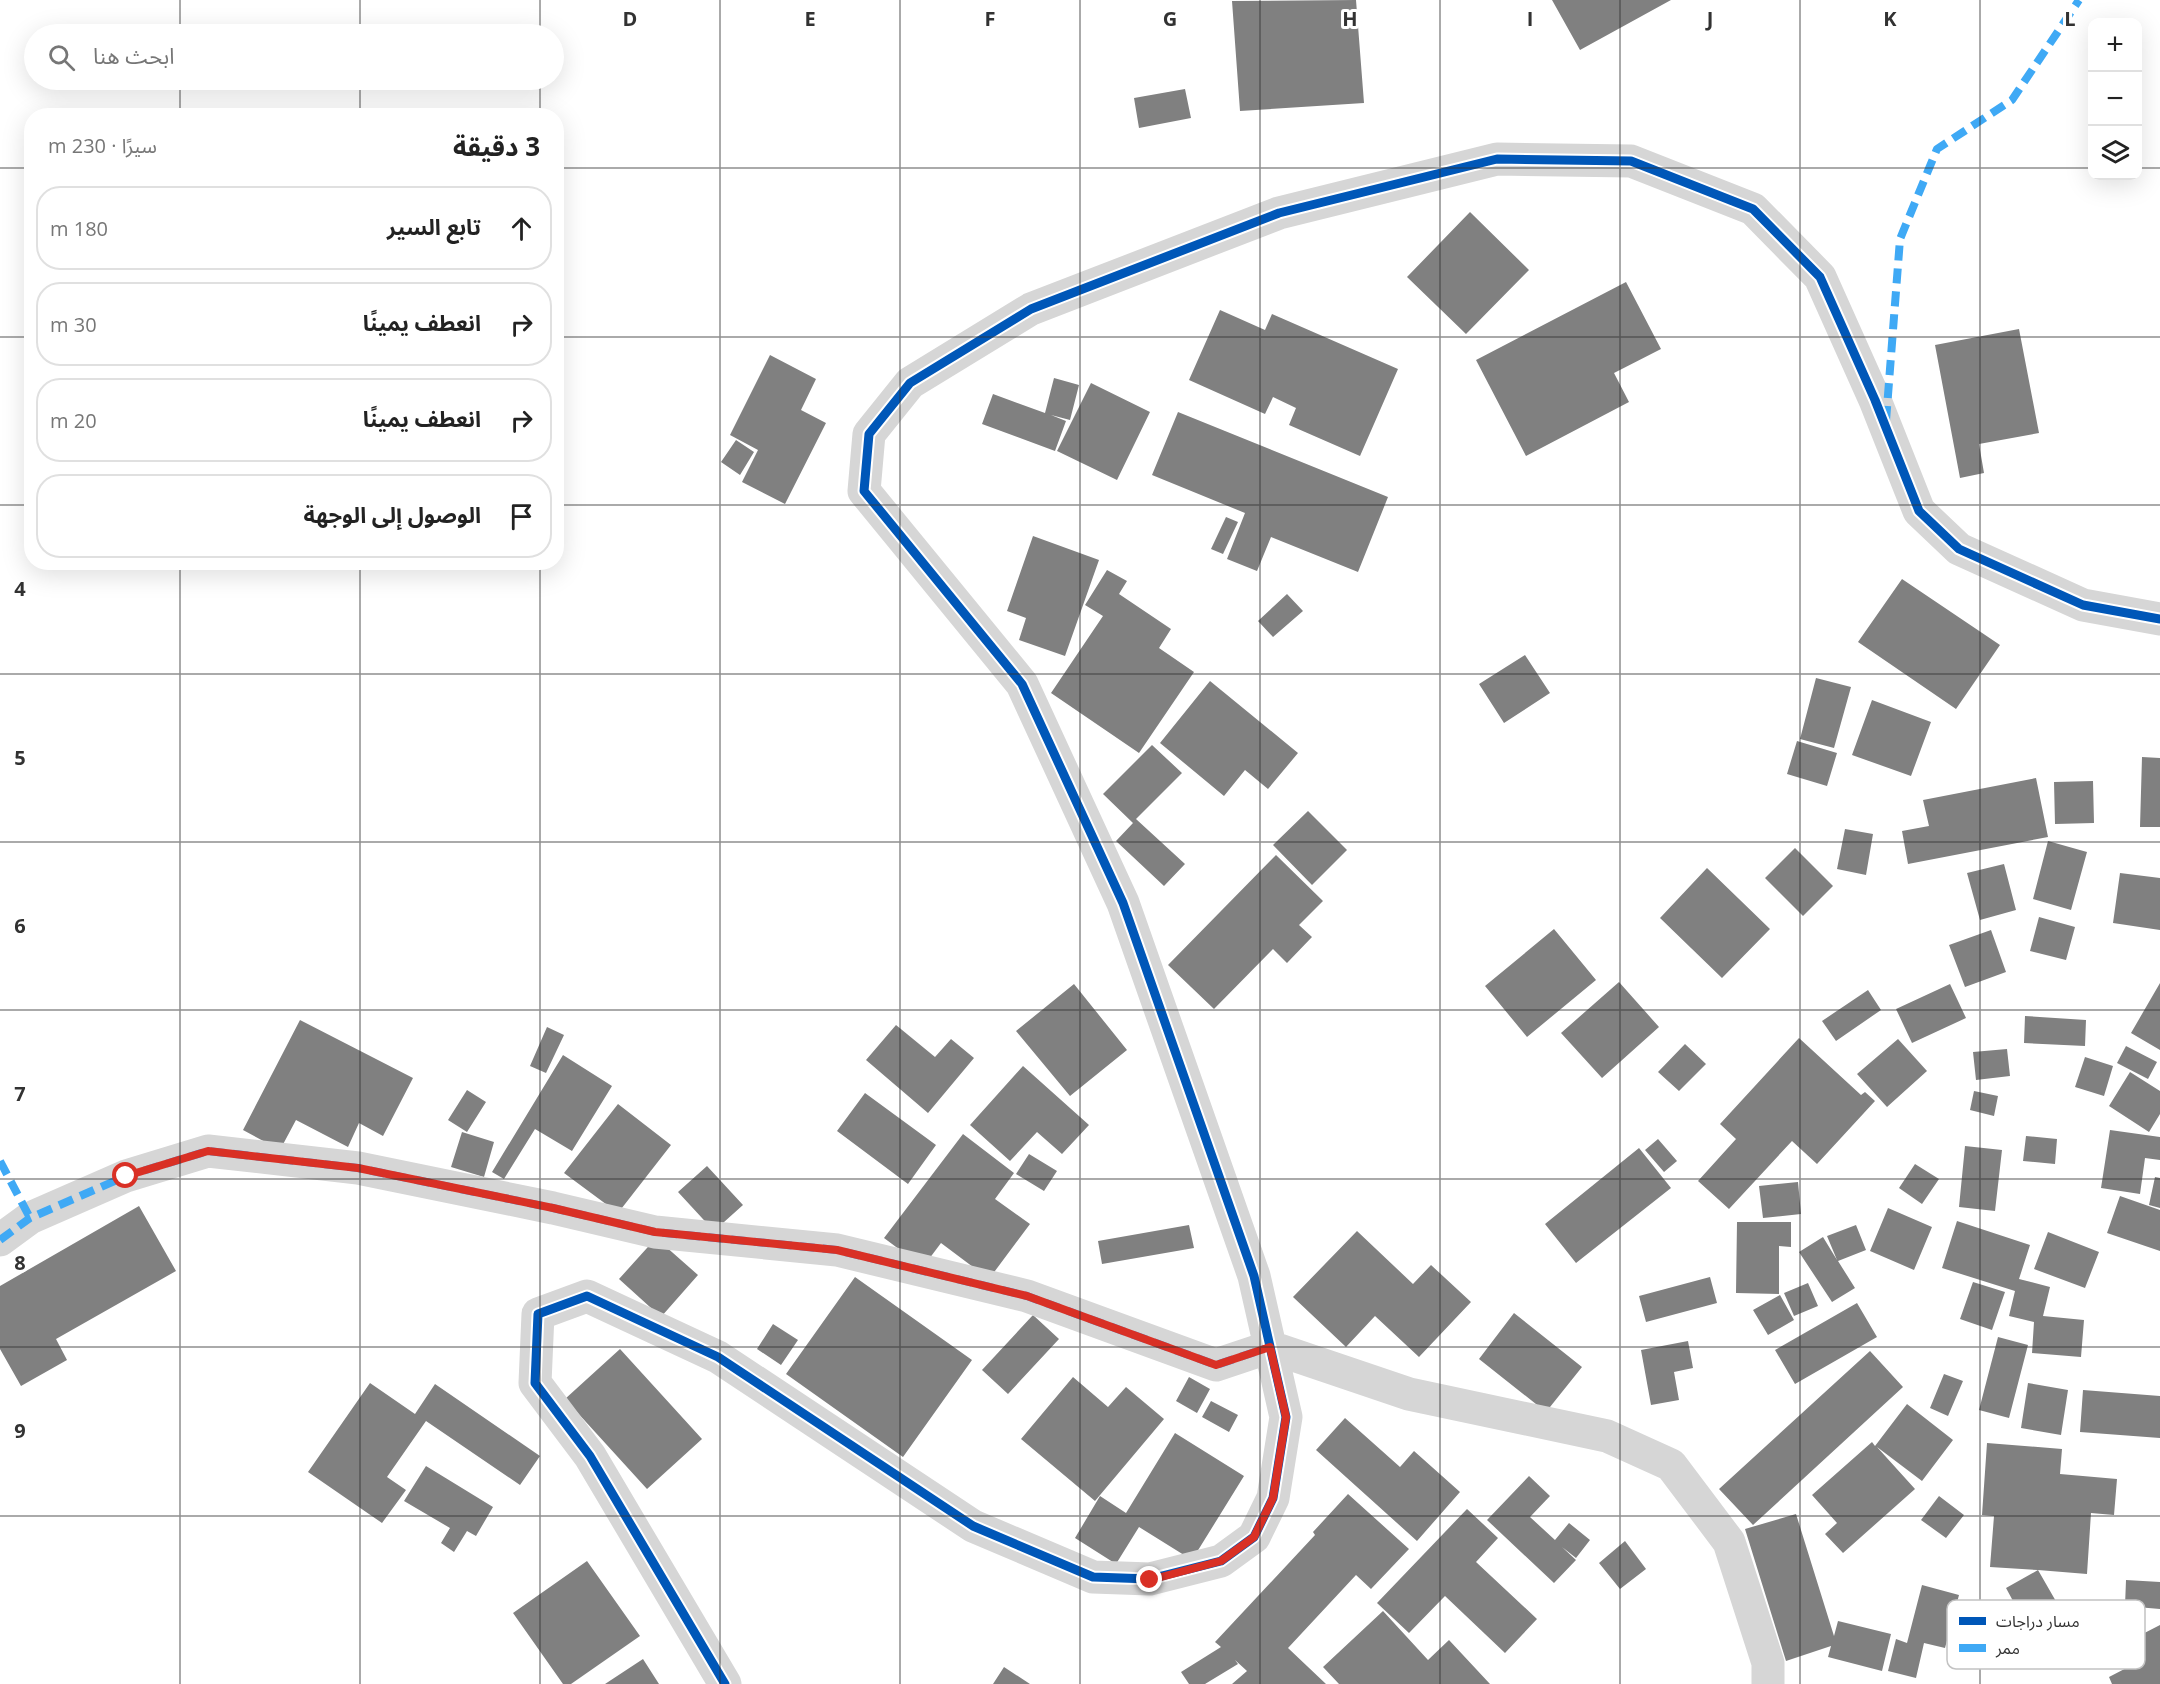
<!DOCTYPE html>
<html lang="ar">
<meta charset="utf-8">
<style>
body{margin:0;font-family:"Open Sans","Noto Sans Arabic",sans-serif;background:#f2f2f2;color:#222;direction:rtl}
.controls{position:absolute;right:18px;top:18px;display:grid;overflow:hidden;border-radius:12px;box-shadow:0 6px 24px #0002}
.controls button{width:54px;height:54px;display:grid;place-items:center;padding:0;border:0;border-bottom:2px solid #e0e0e0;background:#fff;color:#222;font:30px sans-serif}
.stop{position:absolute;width:18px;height:18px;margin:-14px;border:4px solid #d93025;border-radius:50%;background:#fff}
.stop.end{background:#d93025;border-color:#fff;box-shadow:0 2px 6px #0008}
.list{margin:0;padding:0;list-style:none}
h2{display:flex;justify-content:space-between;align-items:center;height:78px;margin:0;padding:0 24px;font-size:26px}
h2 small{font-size:20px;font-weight:400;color:#767676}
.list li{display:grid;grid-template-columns:39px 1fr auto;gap:18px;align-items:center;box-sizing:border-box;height:84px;margin:0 12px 12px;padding:0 12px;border:2px solid #e0e0e0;border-radius:24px}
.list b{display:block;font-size:22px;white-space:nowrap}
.list em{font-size:20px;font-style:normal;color:#767676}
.icon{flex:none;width:33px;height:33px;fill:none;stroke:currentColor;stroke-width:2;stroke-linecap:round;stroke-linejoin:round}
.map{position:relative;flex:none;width:2160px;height:1684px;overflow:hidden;direction:ltr}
.search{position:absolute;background:#fff;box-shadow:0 6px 24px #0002;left:24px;top:24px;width:540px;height:66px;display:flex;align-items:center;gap:15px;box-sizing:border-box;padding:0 21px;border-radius:33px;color:#767676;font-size:22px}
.panel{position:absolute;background:#fff;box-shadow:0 6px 24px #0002;left:24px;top:108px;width:540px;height:462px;border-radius:24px;direction:rtl}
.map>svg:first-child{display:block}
.building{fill:#808080}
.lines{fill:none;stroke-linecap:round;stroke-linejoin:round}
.minor{stroke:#d6d6d6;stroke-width:33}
.quiet{stroke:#3fa9f5;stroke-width:8;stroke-dasharray:15 8;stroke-linecap:butt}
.cycleway-casing{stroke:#fff;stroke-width:13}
.cycleway{stroke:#0057b8;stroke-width:9}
.route{stroke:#d93025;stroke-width:8}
.grid{fill:none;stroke:#323232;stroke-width:1.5;stroke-opacity:0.55}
.key{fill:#fff;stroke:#c2c2c2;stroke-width:1.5}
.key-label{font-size:16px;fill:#323232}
.grid-label{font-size:20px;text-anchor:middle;font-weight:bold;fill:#323232;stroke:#fff;stroke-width:6;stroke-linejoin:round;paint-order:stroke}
</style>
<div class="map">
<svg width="2160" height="1684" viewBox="0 0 2160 1684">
<rect width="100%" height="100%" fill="#fff"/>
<path class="building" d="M1356 0 1364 103 1240 111 1232 1Z
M1552 0H1671L1580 50Z
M1185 89 1191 118 1139 128 1134 98Z
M1470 212 1529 270 1466 334 1407 277Z
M1626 282 1661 349 1614 373 1629 402 1526 456 1476 360Z
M1220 310 1265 330 1272 314 1398 369 1360 456 1289 425 1296 408 1273 397 1265 414 1189 380Z
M2019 329 2039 433 1979 444 1984 473 1960 478 1935 345Z
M770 355 816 379 801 410 826 423 785 504 742 482 758 450 730 435Z
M1054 378 1079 385 1070 420 1051 415 1066 421 1055 451 982 424 993 394 1045 413Z
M1091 383 1150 412 1117 480 1057 451Z
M1178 412 1388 497 1358 572 1271 537 1257 571 1227 559 1245 513 1152 475Z
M736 440 754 452 740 475 721 462Z
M1226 517 1238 522 1223 554 1211 549Z
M1033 536 1099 560 1065 656 1019 640 1026 618 1007 611Z
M1107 570 1127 581 1119 594 1171 629 1159 648 1194 672 1139 753 1051 693 1103 616 1085 605Z
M1902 579 2000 645 1956 709 1858 642Z
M1287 594 1303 611 1273 637 1258 621Z
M1525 655 1550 693 1504 723 1479 684Z
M1816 678 1851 687 1834 748 1800 739Z
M1210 681 1298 753 1268 789 1245 770 1224 796 1160 743Z
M1872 700 1931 722 1911 776 1852 755Z
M1797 741 1837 753 1827 786 1787 774Z
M1152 745 1182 773 1136 819 1185 864 1164 886 1116 841 1133 823 1103 794Z
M2142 757 2160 758V827H2140Z
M2036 778 2048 837 1908 864 1902 831 1929 826 1923 800Z
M2093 781 2094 823 2055 824 2054 782Z
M1308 811 1347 850 1312 885 1273 845Z
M1845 829 1873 834 1866 875 1837 869Z
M2048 841 2087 852 2071 910 2033 899Z
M1795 848 1833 886 1803 916 1765 878Z
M1276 855 1323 901 1299 925 1312 937 1287 963 1273 949 1214 1009 1168 965Z
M2004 864 2016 910 1980 920 1967 873Z
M1707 868 1770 929 1722 978 1660 918Z
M2120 873 2160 878V930L2113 923Z
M2039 917 2075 927 2066 960 2030 951Z
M1554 929 1596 980 1527 1037 1485 986Z
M1991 930 2006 972 1965 987 1949 945Z
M1619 982 1659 1027 1602 1078 1561 1033Z
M2160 983V1050L2131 1033Z
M1074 984 1127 1050 1070 1096 1016 1031Z
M1950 984 1966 1018 1912 1043 1896 1009Z
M1868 990 1881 1010 1836 1041 1822 1021Z
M2025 1016 2086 1020 2085 1046 2024 1043Z
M300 1020 413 1078 383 1136 359 1123 348 1147 296 1120 280 1150 243 1130Z
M896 1025 935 1057 951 1039 974 1058 928 1113 866 1060Z
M547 1027 564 1035 546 1073 530 1066Z
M1799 1038 1861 1095 1865 1092 1875 1101 1817 1164 1792 1141 1729 1209 1698 1181 1736 1139 1720 1124Z
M1898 1039 1927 1071 1887 1107 1857 1074Z
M1685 1044 1706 1064 1679 1091 1658 1072Z
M2126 1046 2157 1062 2148 1079 2117 1063Z
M2007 1049 2010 1076 1976 1080 1973 1052Z
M563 1055 612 1086 572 1151 535 1129 504 1179 492 1172Z
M2085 1057 2113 1066 2104 1096 2075 1087Z
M1023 1066 1089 1125 1062 1154 1037 1132 1010 1161 970 1125Z
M2130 1072 2160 1091V1114L2149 1132 2109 1106Z
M467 1090 486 1102 467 1132 448 1120Z
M1974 1091 1998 1096 1994 1116 1970 1110Z
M865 1093 936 1145 908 1184 837 1131Z
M618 1104 671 1145 618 1213 564 1173Z
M2110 1130 2160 1137V1160L2145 1158 2140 1194 2101 1188Z
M462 1132 494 1142 484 1177 451 1167Z
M963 1134 1014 1173 995 1199 1030 1224 989 1279 941 1243 923 1267 884 1238Z
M2026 1136 2057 1139 2055 1164 2023 1161Z
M1658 1139 1677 1161 1664 1172 1645 1150Z
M1965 1146 2002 1150 1995 1211 1959 1207Z
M1639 1148 1671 1188 1576 1263 1545 1224Z
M1029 1154 1057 1171 1044 1191 1016 1174Z
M1915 1164 1939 1179 1922 1204 1899 1188Z
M707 1166 743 1205 714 1231 678 1192Z
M2155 1177 2160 1178V1208L2149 1205Z
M1798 1182 1801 1214 1763 1218 1759 1186Z
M2120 1196 2160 1210V1251L2107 1233Z
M139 1206 176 1271 56 1339 67 1360 21 1386 0 1349V1286Z
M1888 1208 1932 1227 1914 1270 1870 1251Z
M1957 1221 2030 1245 2019 1279 2050 1287 2043 1316 2084 1320 2081 1357 2032 1353 2034 1322 2009 1316 2015 1291 1942 1268Z
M1737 1222H1791V1247L1779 1246V1294L1736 1293Z
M1189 1225 1194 1248 1102 1264 1098 1241Z
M1856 1225 1866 1250 1838 1261 1855 1288 1832 1302 1799 1252 1823 1237 1837 1260 1827 1236Z
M1357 1231 1413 1284 1431 1265 1471 1302 1419 1357 1375 1316 1346 1347 1293 1297Z
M2048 1232 2099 1252 2085 1288 2034 1269Z
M656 1238 698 1275 661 1317 619 1279Z
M855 1277 972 1360 903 1457 786 1374Z
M1710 1277 1717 1303 1646 1322 1639 1296Z
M1973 1282 2005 1292 1992 1330 1960 1319Z
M1808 1283 1818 1306 1794 1316 1784 1293Z
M1780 1295 1794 1320 1768 1335 1753 1310Z
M1857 1303 1877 1337 1795 1384 1775 1350Z
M1514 1313 1582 1367 1546 1412 1479 1359Z
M1033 1315 1059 1339 1008 1394 982 1370Z
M773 1324 798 1340 781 1365 757 1349Z
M1998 1337 2028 1345 2009 1418 1979 1410Z
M1688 1341 1693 1368 1674 1372 1679 1400 1651 1405 1641 1350Z
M620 1349 702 1439 647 1489 565 1399Z
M1870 1351 1903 1387 1753 1525 1719 1489Z
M1944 1374 1963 1381 1948 1416 1930 1408Z
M1073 1377 1108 1407 1126 1387 1164 1419 1095 1501 1021 1439Z
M1189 1377 1210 1389 1197 1413 1176 1401Z
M370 1383 415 1414 435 1384 540 1456 520 1485 426 1421 387 1477 406 1490 382 1523 308 1472Z
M2028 1383 2068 1390 2061 1435 2021 1428Z
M2083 1390 2160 1396V1438L2080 1432Z
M1211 1401 1238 1415 1229 1432 1202 1417Z
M1907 1404 1953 1440 1922 1481 1877 1447 1915 1489 1843 1553 1825 1534 1837 1523 1812 1495 1872 1442 1875 1446Z
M1345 1418 1400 1467 1414 1451 1460 1492 1417 1541 1316 1450Z
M1175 1433 1244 1476 1192 1560 1139 1527 1116 1564 1075 1538 1100 1496 1126 1513Z
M1987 1443 2062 1449 2060 1474 2117 1479 2114 1515 2091 1513 2087 1574 2038 1570 2065 1617 2032 1636 2006 1588 2038 1570 1990 1567 1994 1516 1982 1515Z
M426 1466 493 1507 476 1536 467 1531 454 1552 441 1543 450 1528 404 1501Z
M1529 1476 1550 1496 1530 1517 1555 1540 1569 1523 1590 1540 1576 1558 1562 1547 1576 1560 1554 1583 1487 1520Z
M1348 1494 1409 1549 1371 1589 1356 1575 1288 1648 1326 1684H1232L1247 1671 1235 1660 1238 1664 1205 1684H1189L1181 1672 1221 1647 1215 1642 1315 1535 1313 1532Z
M1939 1496 1964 1515 1946 1538 1921 1520Z
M1467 1509 1498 1538 1476 1562 1537 1619 1505 1653 1445 1596 1409 1633 1377 1603Z
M1796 1514 1834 1636 1838 1621 1891 1634 1882 1671 1828 1657 1831 1646 1786 1661 1745 1529Z
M1625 1541 1646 1569 1620 1589 1599 1563Z
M587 1561 640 1636 571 1684H563L513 1613Z
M2126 1580 2160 1582V1609L2125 1606Z
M1922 1585 1959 1595 1945 1648 1924 1643 1916 1678 1888 1671 1896 1639 1907 1643Z
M1383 1611 1428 1660 1449 1640 1490 1684H1339L1323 1667Z
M2160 1625V1684H2112L2109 1677 2136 1663 2125 1643Z
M643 1659 659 1684H605Z
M1004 1667 1030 1684H993Z"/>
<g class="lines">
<path class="minor" d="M0 1240 30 1218 126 1176 208 1151 358 1168 553 1208 655 1232 837 1250 1027 1296 1216 1365 1270 1347 1409 1394 1607 1436 1671 1465 1729 1542 1768 1663V1684
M725 1684 590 1456 535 1383 538 1314 587 1296 718 1357 973 1526 1093 1577 1150 1579 1221 1561 1254 1537 1273 1498 1286 1417 1254 1276 1123 903 1022 684 864 491 869 434 910 383 1031 309 1279 213 1497 159 1631 161 1753 209 1820 277 1875 400 1919 511 1959 549 2083 605 2160 619"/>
<path class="quiet" d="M1886 421 1900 239 1937 149 2012 100 2079 0
M0 1161 30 1218
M0 1240 30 1218 126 1176 208 1151 358 1168 553 1208 655 1232 837 1250 1027 1296 1216 1365 1270 1347"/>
<g class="cycleway-casing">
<path id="cycleway" d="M725 1684 590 1456 535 1383 538 1314 587 1296 718 1357 973 1526 1093 1577 1150 1579 1221 1561 1254 1537 1273 1498 1286 1417 1254 1276 1123 903 1022 684 864 491 869 434 910 383 1031 309 1279 213 1497 159 1631 161 1753 209 1820 277 1875 400 1919 511 1959 549 2083 605 2160 619"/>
</g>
<use href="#cycleway" class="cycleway"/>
</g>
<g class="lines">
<path class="route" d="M126 1176 208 1151 358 1168 553 1208 655 1232 837 1250 1027 1296 1216 1365 1270 1347 1286 1417 1273 1498 1254 1537 1221 1561 1150 1580"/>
</g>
<path class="grid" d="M180 0V34M360 0V34M540 0V34M720 0V1684M900 0V1684M1080 0V1684M1260 0V1684M1440 0V1684M1620 0V1684M1800 0V1684M1980 0V1684M180 80V116M360 80V116M540 80V116M0 168H32M556 168H2092M2138 168H2160M0 337H32M556 337H2160M0 505H32M556 505H2160M180 562V1684M360 562V1684M540 562V1684M0 674H2160M0 842H2160M0 1010H2160M0 1179H2160M0 1347H2160M0 1516H2160"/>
<rect x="1947" y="1600" width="198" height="69" rx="9" class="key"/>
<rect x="1959" y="1617" width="27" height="8" fill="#0057b8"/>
<rect x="1959" y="1644" width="27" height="8" fill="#3fa9f5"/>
<g class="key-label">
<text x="1996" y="1627">مسار دراجات</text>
<text x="1996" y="1654">ممر</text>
</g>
<g class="grid-label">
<text x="630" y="26">D</text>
<text x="810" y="26">E</text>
<text x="990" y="26">F</text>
<text x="1170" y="26">G</text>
<text x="1350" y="26">H</text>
<text x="1530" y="26">I</text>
<text x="1710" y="26">J</text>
<text x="1890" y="26">K</text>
<text x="2070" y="26">L</text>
<text x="20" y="596">4</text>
<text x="20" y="765">5</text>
<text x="20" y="933">6</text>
<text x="20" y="1101">7</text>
<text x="20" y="1270">8</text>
<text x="20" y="1438">9</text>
</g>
</svg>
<div class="controls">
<button>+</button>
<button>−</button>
<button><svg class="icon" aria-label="layers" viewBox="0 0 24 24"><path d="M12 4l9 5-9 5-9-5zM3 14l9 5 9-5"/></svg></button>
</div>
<div class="stop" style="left:126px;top:1176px"></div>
<div class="stop end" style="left:1150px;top:1580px"></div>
<div class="search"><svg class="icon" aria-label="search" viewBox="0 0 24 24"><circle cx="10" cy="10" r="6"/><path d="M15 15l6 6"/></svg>ابحث هنا</div>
<section class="panel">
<h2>3 دقيقة<small>سيرًا · 230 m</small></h2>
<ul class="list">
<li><svg class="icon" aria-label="ahead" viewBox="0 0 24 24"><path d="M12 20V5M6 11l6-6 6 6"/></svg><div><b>تابع السير</b></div><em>180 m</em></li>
<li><svg class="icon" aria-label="right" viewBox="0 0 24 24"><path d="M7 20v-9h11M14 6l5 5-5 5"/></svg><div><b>انعطف يمينًا</b></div><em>30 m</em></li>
<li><svg class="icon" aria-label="right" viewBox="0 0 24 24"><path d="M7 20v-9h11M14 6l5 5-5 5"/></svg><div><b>انعطف يمينًا</b></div><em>20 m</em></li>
<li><svg class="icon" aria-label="arrive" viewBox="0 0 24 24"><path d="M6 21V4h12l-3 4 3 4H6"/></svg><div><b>الوصول إلى الوجهة</b></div></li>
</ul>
</section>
</div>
